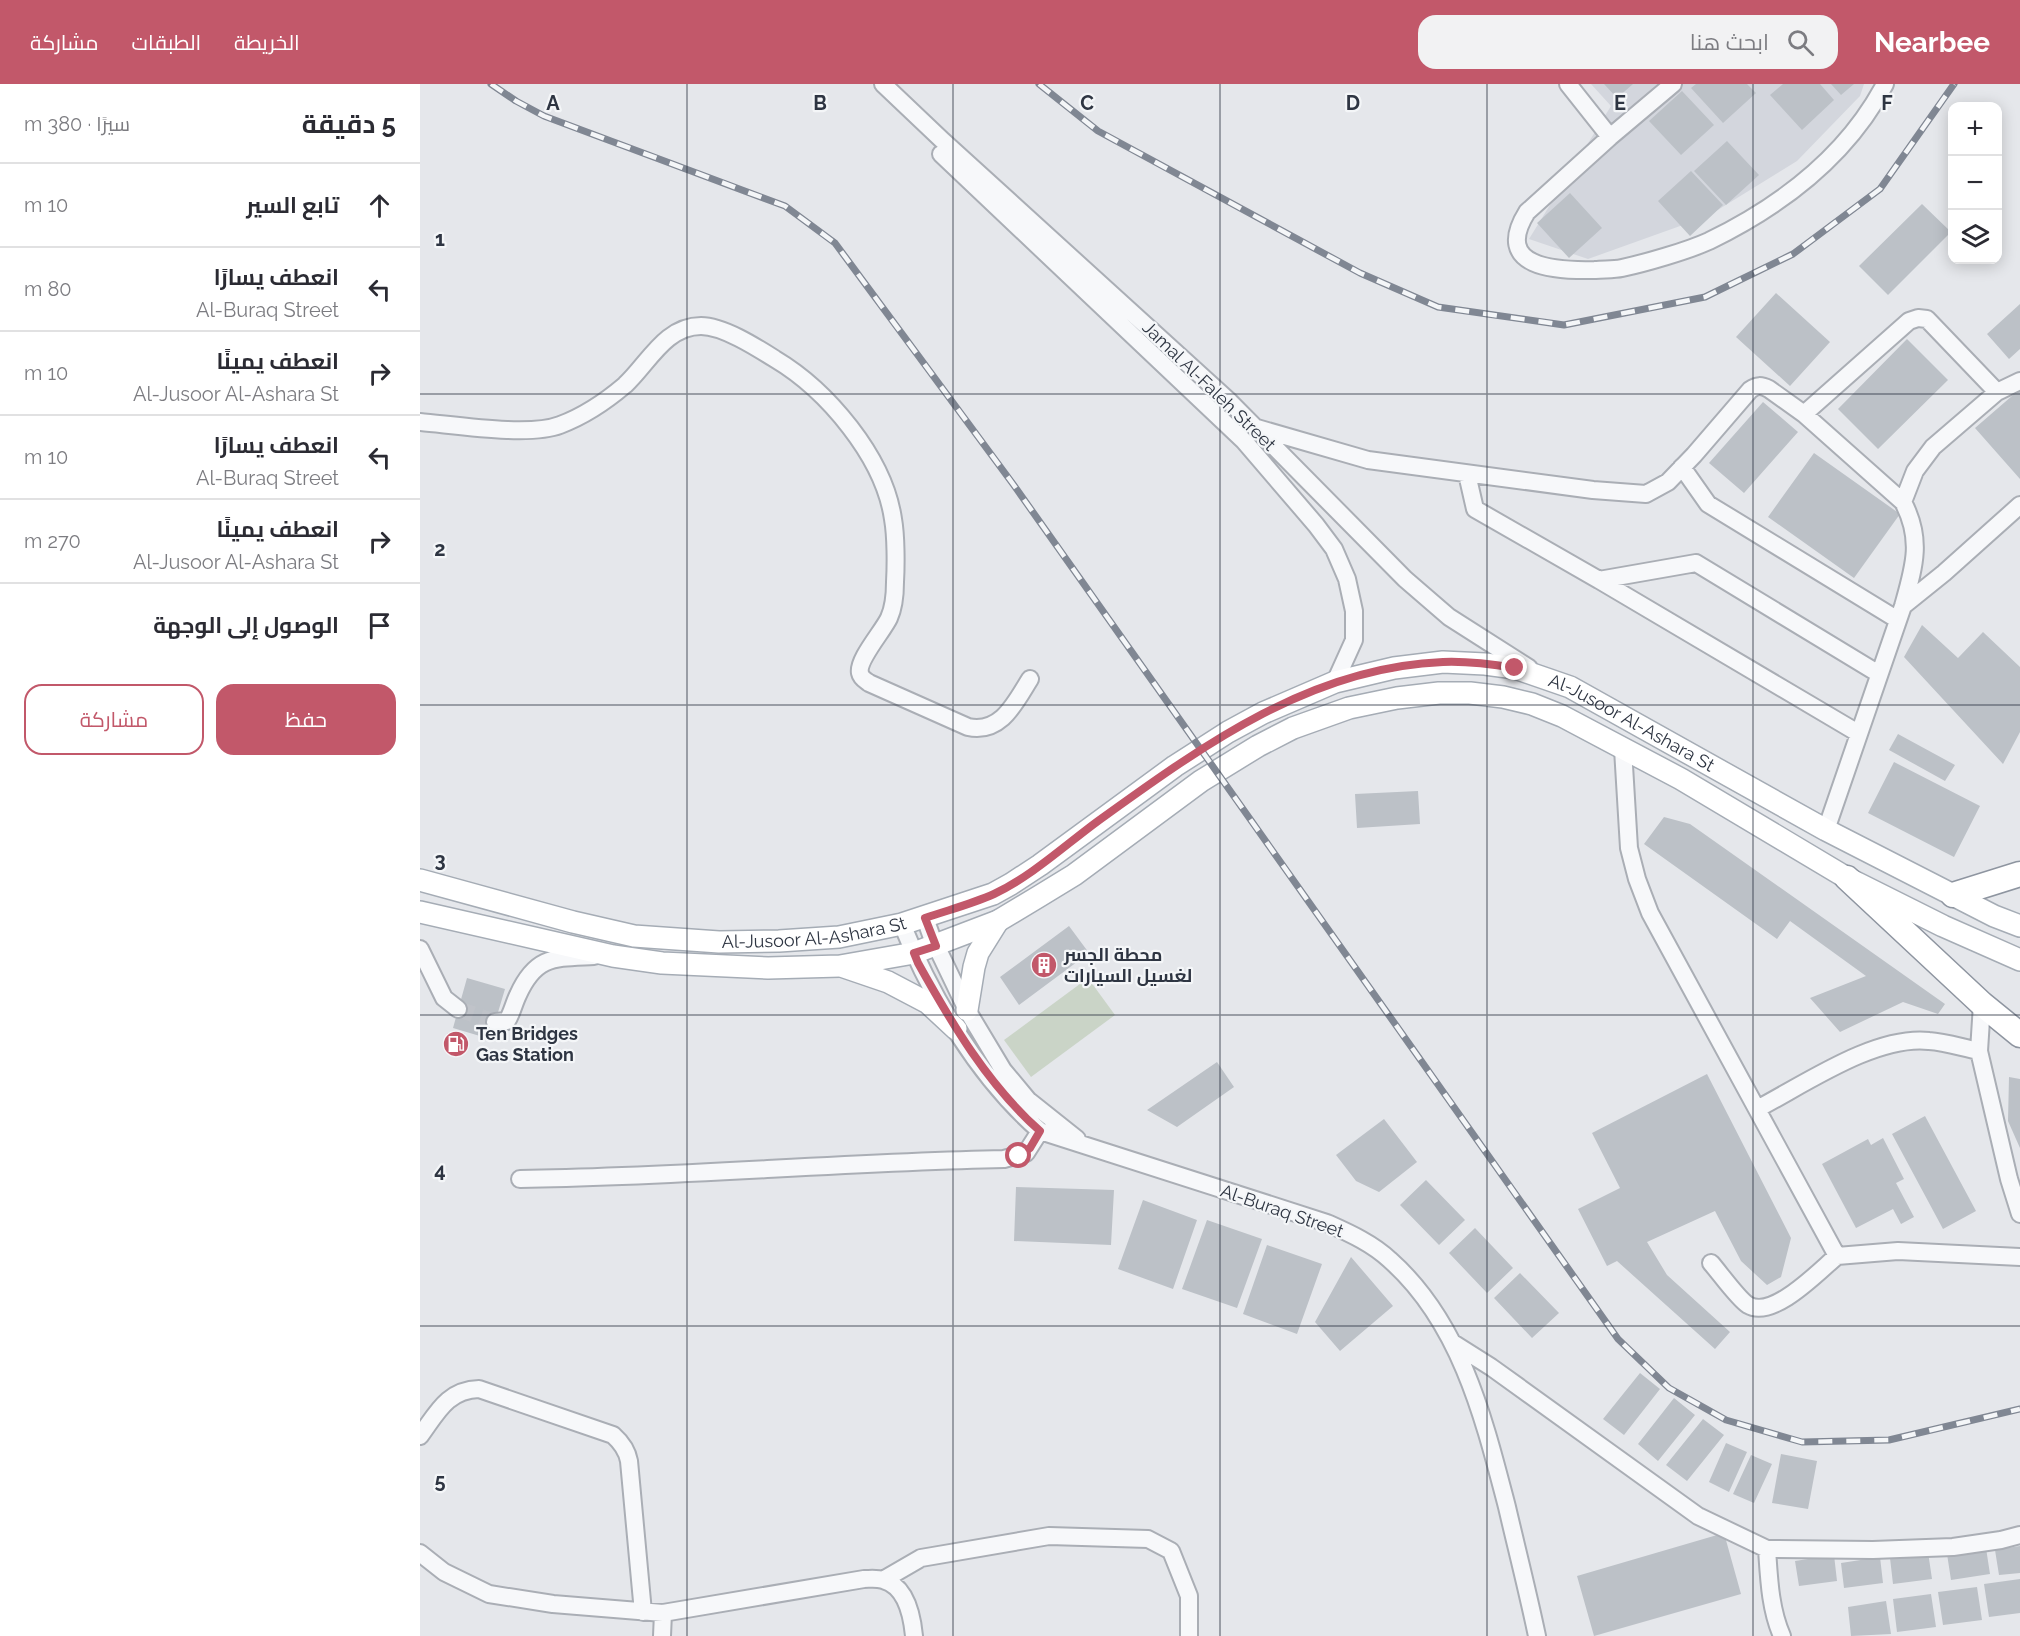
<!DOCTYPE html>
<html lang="ar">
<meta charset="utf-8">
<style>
body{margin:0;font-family:Raleway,Cairo,sans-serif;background:#f2f2f3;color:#2b2b33;direction:rtl}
.controls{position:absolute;right:18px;top:18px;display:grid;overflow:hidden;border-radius:12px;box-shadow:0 3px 15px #0003}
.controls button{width:54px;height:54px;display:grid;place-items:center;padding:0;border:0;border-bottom:2px solid #e1e1e2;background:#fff;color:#2b2b33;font:30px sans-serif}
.stop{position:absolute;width:18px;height:18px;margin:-14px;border:4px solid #c2586a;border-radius:50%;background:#fff}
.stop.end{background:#c2586a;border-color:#fff;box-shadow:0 2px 6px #0008}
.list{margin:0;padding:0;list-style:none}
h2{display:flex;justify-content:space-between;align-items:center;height:78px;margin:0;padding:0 24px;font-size:26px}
h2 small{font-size:20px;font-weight:400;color:#7c7c81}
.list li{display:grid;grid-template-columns:39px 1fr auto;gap:18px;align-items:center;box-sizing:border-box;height:84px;padding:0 24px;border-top:2px solid #e1e1e2}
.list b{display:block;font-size:22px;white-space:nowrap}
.list p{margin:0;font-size:20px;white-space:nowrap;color:#7c7c81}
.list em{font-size:20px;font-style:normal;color:#7c7c81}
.actions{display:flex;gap:12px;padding:18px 24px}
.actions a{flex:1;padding:14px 0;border:2px solid #c2586a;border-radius:18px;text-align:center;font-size:21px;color:#c2586a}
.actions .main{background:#c2586a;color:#fff}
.icon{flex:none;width:33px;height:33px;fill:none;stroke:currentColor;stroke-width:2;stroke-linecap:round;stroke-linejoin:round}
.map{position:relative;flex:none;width:1600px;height:1552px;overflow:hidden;direction:ltr}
header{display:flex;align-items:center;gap:36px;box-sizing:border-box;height:84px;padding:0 30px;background:#c2586a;color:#fff}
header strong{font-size:28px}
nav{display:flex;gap:33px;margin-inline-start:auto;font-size:21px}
.search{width:420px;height:54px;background:#f2f2f3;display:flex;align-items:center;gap:15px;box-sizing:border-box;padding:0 21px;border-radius:18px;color:#7c7c81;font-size:22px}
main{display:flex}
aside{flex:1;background:#fff}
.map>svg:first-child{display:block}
.built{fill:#d3d6dd}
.green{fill:#cad4c7}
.building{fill:#bcc1c7}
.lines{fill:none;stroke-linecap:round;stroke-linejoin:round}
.minor-tunnel{stroke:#c0c3c9;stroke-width:16;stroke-dasharray:16 8;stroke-linecap:butt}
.minor-casing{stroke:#aaaeb5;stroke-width:20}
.major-casing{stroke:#a5acb5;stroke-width:24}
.highway-casing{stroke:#8e95a0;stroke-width:27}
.minor{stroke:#f7f8fa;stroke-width:16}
.major{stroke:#fff;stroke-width:21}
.highway{stroke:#fff;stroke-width:24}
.rail-casing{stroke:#808793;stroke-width:7}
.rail{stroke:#f4f6f8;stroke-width:4.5;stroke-dasharray:14;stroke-linecap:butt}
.route{stroke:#c2586a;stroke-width:8}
.grid{fill:none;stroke:#2e3542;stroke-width:1.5;stroke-opacity:0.55}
.labels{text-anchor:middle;stroke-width:4.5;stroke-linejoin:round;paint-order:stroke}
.street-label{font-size:18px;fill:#2e3542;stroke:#f4f6f8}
.poi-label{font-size:18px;font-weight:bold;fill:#2e3542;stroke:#f4f6f8;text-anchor:start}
.grid-label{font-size:20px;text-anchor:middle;font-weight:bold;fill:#2e3542;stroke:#f4f6f8;stroke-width:4.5;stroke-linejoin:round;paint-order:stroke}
</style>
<header>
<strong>Nearbee</strong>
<div class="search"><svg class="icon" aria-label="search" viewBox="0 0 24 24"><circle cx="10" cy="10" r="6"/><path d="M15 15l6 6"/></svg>ابحث هنا</div>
<nav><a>الخريطة</a><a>الطبقات</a><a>مشاركة</a></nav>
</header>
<main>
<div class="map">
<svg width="1600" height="1552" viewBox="0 0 1600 1552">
<rect width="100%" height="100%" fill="#e5e7eb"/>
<path class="built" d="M1171 0H1444L1440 12 1377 77 1288 132 1168 175 1109 155 1191 22Z"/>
<path class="green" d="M668 894 695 931 611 993 584 956Z"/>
<path class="building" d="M1184 0H1213L1197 14Z
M1276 0H1327L1336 9 1303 39 1271 4Z
M1363 0H1400L1414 16 1382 46 1350 11Z
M1411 0H1434L1421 11Z
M1262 7 1294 41 1261 71 1229 37Z
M1307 57 1339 91 1306 121 1274 87Z
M1271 87 1303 121 1270 152 1238 117Z
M1150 109 1182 144 1149 174 1117 139Z
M1502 120 1531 148 1468 211 1439 182Z
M1356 209 1410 258 1370 302 1316 253Z
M1600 220V265L1589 275 1567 250Z
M1487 255 1528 296 1458 365 1418 325Z
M1600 305V395L1555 344Z
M1343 318 1378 348 1324 409 1289 379Z
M1394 369 1480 430 1434 494 1348 433Z
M1502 541 1538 574 1563 548 1600 583V648L1583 680 1484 573Z
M1478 650 1535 681 1525 697 1469 666Z
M1474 678 1560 722 1534 773 1448 729Z
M998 707 1000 740 937 744 935 710Z
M1244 733 1270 740 1525 920 1518 930 1483 918 1420 948 1390 914 1446 892 1370 837 1357 855 1224 760Z
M649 842 669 869 599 921 580 893Z
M47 894 85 905 70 955 33 944Z
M797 978 814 1003 757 1043 727 1026Z
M1287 990 1371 1154 1361 1193 1347 1201 1321 1177 1295 1127 1227 1158 1247 1191 1310 1248 1295 1265 1197 1177 1187 1182 1158 1125 1200 1104 1172 1049Z
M1589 993 1600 995V1064L1588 1037Z
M1505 1032 1556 1127 1523 1145 1472 1050Z
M964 1035 997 1078 959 1108 936 1097 916 1071Z
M1463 1054 1484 1095 1476 1099 1494 1133 1481 1140 1473 1125 1436 1144 1402 1080 1448 1055 1451 1061Z
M1006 1096 1045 1136 1019 1161 980 1121Z
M596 1103 694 1106 691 1161 594 1157Z
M723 1116 777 1136 753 1205 698 1185Z
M787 1136 842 1155 817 1224 762 1205Z
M1055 1144 1093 1184 1067 1209 1029 1169Z
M847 1161 902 1180 877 1250 823 1230Z
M931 1173 973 1222 920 1267 895 1238Z
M1100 1189 1139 1229 1112 1254 1074 1214Z
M1220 1289 1240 1305 1204 1351 1183 1335Z
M1254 1314 1275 1331 1238 1377 1218 1360Z
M1283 1335 1304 1351 1267 1397 1246 1381Z
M1306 1359 1327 1368 1309 1408 1289 1398Z
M1361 1370 1397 1377 1388 1425 1352 1419Z
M1331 1371 1352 1380 1334 1419 1313 1410Z
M1304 1449 1321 1510 1174 1552 1157 1492Z
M1600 1462V1489L1579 1491 1575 1466Z
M1566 1464 1570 1490 1531 1496 1527 1470Z
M1508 1468 1512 1495 1473 1500 1470 1474Z
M1414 1471 1417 1497 1379 1502 1375 1477Z
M1460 1473 1463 1499 1424 1504 1421 1479Z
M1600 1495V1529L1569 1533 1564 1500Z
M1557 1503 1562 1536 1523 1541 1518 1508Z
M1511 1510 1516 1543 1477 1548 1473 1515Z
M1466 1517 1471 1550 1431 1552 1428 1523Z"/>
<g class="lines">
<path class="minor-tunnel" d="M38 925 75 938"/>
<g class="minor-casing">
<path id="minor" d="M463 0 522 56 810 318 985 495 1029 533 1109 584
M1148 0 1190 53
M1253 0 1190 53 1107 128C1072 184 1136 187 1175 186 1184 185 1193 186 1202 184 1225 179 1267 167 1289 157 1361 122 1427 72 1465 0
M521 70 824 357 896 441 914 465 927 495 934 527V556L915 598
M1384 330 1489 237 1498 234 1507 235 1577 308
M0 338C35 341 109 353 140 341 164 332 185 318 205 301 228 280 245 242 281 242 303 242 336 263 355 275 407 306 464 373 473 435 476 452 476 481 475 498 475 509 474 523 469 534 463 547 437 576 440 589 441 594 445 596 449 599L548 643C581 650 595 619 610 595
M837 344 948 376 1173 406 1226 410 1248 398 1274 371 1330 306C1337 301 1341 301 1349 305L1384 330 1483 418C1503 456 1494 483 1483 522L1406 746
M1262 383 1288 420 1478 536
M1047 390 1055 425 1179 496 1276 479 1459 590
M1483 418 1495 387 1513 363 1577 308 1600 297
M1179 496 1438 649
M1483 522 1524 489 1600 421
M1203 665 1209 764 1217 795 1230 829 1417 1172 1478 1167 1600 1173
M505 834 511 851 547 926 583 986 608 1016 657 1055
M482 840C512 915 559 994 620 1047L907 1139C929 1149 952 1159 970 1176 1041 1239 1064 1335 1087 1423 1097 1466 1108 1509 1117 1552
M0 865 24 914 38 925
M1562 920 1559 967 1589 1095 1600 1130
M75 938 87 937C92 929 94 919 98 911 116 871 135 874 174 872
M1337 1025C1385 1000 1455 951 1509 957 1526 958 1543 964 1559 967
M100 1095C262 1093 423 1078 584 1075L606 1069 620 1047
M1291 1179C1299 1188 1319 1216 1328 1221 1353 1236 1399 1187 1417 1172
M1033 1259 1071 1283 1278 1432 1347 1465 1453 1466 1533 1463 1581 1456 1600 1451
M0 1352C17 1329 27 1306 59 1305L193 1351C202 1359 207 1366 209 1377L223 1528
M1347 1465C1349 1494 1350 1525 1362 1552
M0 1469 24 1488 69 1510 133 1520 243 1529 444 1495C450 1495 457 1494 463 1496 486 1502 492 1531 494 1552
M463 1496 501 1474 629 1452 728 1455 751 1467 769 1512V1552
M242 1552 243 1529"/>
</g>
<g class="major-casing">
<g id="major">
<path id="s1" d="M0 796 153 838 214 852 299 858 359 857 419 853 482 840 573 810 591 800 620 781 755 682 808 648 843 629 915 598 974 584 1023 578 1065 580 1095 584 1150 603 1406 746 1574 832 1600 842"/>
<path d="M0 828 193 872 242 879 348 884 420 882 494 869 578 837 618 813 654 791 781 697 838 662 873 644 929 624 977 614 1019 609H1050L1083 613 1112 620 1142 632 1261 695 1427 794 1523 842 1600 876"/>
<path d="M424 883 468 898 508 919 536 945"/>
<path d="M547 926 554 883 558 869 578 837"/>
</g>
</g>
<g class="highway-casing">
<path id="highway" d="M1427 794 1562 920 1600 951
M1533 811 1600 790"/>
</g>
<use href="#minor" class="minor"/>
<use href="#major" class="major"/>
<use href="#highway" class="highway"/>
<g class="rail-casing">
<path id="rail" d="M71 0 96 17 124 32 365 122 415 159 593 400 1198 1255 1249 1304 1306 1336 1382 1358 1469 1356 1600 1325
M619 0 678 47 940 189 1018 223 1144 241 1285 213 1373 170 1460 105 1534 0"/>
</g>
<use href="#rail" class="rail"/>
</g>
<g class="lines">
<path class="route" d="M599 1072 610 1064 620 1047C568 1001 532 940 498 879L494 869 516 862 505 834C528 826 552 820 574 810 612 792 644 762 678 737 781 663 890 583 1023 578 1047 577 1071 580 1095 584"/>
</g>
<path class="grid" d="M267 0V1552M533 0V1552M800 0V1552M1067 0V1552M1333 0V1552M0 310H1600M0 621H1600M0 931H1600M0 1242H1600"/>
<defs>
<g id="building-disc" transform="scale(1.35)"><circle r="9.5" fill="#c2586a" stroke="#f4f6f8"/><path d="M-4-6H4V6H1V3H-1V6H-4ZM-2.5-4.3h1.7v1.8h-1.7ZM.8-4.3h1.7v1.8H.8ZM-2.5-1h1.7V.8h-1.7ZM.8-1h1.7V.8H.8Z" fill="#fff"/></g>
<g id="fuel-disc" transform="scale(1.35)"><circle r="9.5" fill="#c2586a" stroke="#f4f6f8"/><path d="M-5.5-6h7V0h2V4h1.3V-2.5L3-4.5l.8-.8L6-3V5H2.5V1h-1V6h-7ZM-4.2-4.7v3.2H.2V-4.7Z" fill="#fff"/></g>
</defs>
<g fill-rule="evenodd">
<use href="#building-disc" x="624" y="881"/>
<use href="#fuel-disc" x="36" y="960"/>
</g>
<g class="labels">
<g class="street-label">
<text transform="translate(789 302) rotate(44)" y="6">Jamal Al-Faleh Street</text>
<text dy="6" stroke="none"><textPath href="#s1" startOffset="1302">Al-Jusoor Al-Ashara St</textPath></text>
<text dy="6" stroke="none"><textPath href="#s1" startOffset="402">Al-Jusoor Al-Ashara St</textPath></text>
<text transform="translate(862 1127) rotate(19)" y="6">Al-Buraq Street</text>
</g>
<g class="poi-label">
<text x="644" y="877">محطة الجسر<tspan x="644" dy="21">لغسيل السيارات</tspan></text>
<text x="56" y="956">Ten Bridges<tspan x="56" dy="21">Gas Station</tspan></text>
</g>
</g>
<g class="grid-label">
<text x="133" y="26">A</text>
<text x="400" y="26">B</text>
<text x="667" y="26">C</text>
<text x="933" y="26">D</text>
<text x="1200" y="26">E</text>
<text x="1467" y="26">F</text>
<text x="20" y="162">1</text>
<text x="20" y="472">2</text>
<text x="20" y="783">3</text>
<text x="20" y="1093">4</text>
<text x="20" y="1404">5</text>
</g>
</svg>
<div class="controls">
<button>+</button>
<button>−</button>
<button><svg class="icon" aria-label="layers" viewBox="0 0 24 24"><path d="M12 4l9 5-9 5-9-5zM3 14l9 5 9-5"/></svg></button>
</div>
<div class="stop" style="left:599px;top:1072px"></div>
<div class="stop end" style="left:1095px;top:584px"></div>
</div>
<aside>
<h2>5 دقيقة<small>سيرًا · 380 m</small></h2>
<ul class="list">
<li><svg class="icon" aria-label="ahead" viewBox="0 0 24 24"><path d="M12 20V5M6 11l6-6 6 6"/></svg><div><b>تابع السير</b></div><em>10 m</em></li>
<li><svg class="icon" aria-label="left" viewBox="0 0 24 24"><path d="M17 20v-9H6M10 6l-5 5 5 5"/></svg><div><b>انعطف يسارًا</b><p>Al-Buraq Street</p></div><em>80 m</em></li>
<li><svg class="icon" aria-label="right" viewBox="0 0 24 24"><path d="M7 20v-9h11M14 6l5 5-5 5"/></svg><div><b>انعطف يمينًا</b><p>Al-Jusoor Al-Ashara St</p></div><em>10 m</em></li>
<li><svg class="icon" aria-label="left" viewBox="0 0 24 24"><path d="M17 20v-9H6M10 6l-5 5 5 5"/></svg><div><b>انعطف يسارًا</b><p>Al-Buraq Street</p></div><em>10 m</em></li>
<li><svg class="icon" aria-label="right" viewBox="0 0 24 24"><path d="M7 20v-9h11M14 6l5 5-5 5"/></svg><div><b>انعطف يمينًا</b><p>Al-Jusoor Al-Ashara St</p></div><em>270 m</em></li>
<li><svg class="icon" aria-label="arrive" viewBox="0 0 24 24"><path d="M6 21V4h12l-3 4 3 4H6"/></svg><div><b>الوصول إلى الوجهة</b></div></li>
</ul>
<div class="actions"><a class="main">حفظ</a><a>مشاركة</a></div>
</aside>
</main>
